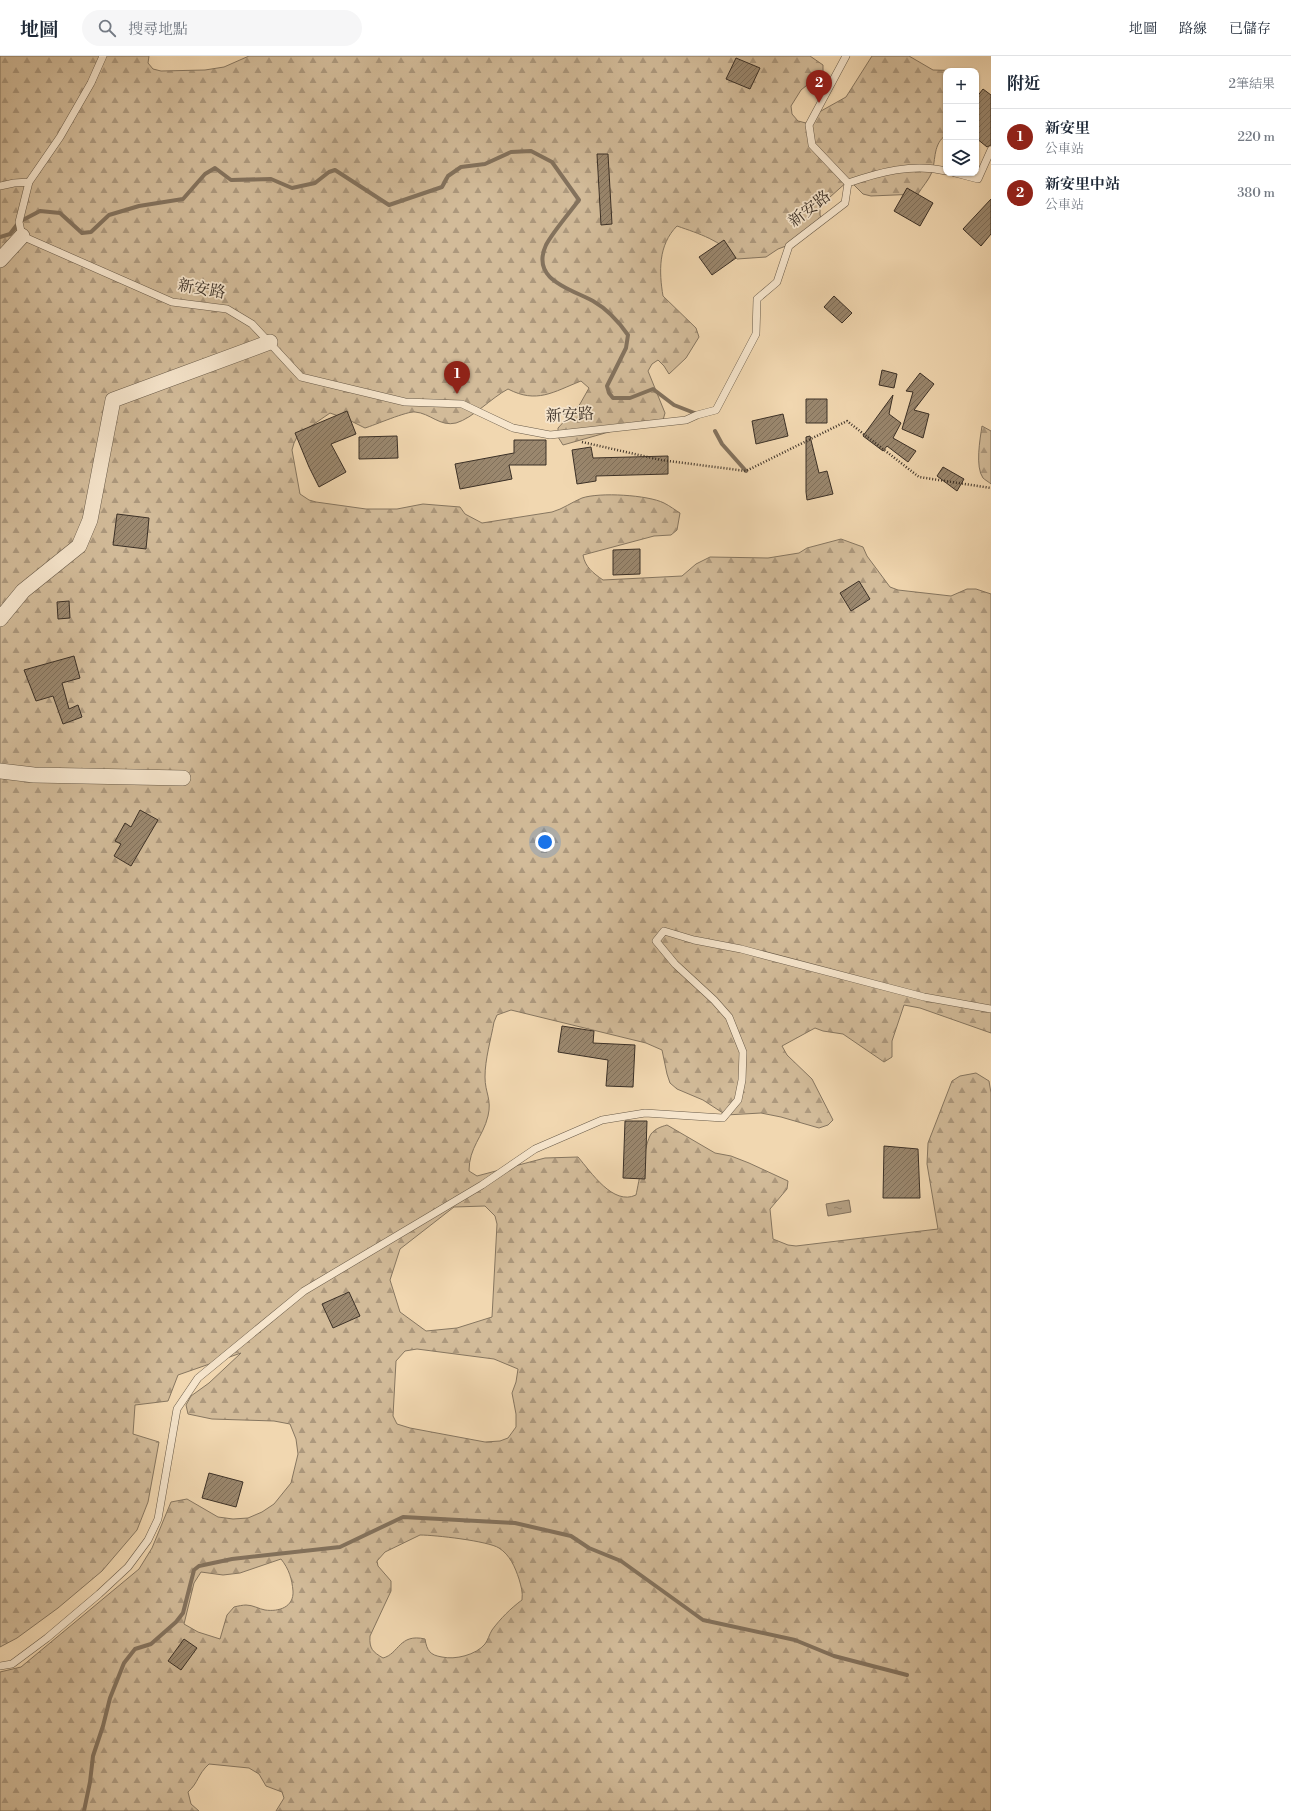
<!DOCTYPE html>
<html lang="zh-TW">
<meta charset="utf-8">
<style>
body{margin:0;font-family:"Libre Bodoni","Noto Serif TC",serif;background:#f6f6f7;color:#1f2937}
.controls{position:absolute;right:12px;top:12px;display:grid;overflow:hidden;border-radius:8px;box-shadow:0 1px 3px #0004}
.controls button{width:36px;height:36px;display:grid;place-items:center;padding:0;border:0;border-bottom:1px solid #e0e1e3;background:#fff;color:#1f2937;font:20px sans-serif}
.you{position:absolute;left:545px;top:786px;width:14px;height:14px;margin:-10px;border:3px solid #fff;border-radius:50%;background:#1a73e8;box-shadow:0 0 0 6px #1a73e833}
.badge{display:grid;place-items:center;width:26px;height:26px;border-radius:50%;background:#8f2418;color:#fff;font-size:13px;font-weight:700}
.pin{position:absolute;translate:-50% -33px;filter:drop-shadow(0 1px 2px #0008)}
.pin::after{content:'';position:absolute;top:21px;width:14px;height:12px;background:inherit;clip-path:polygon(0 0,100% 0,50% 100%)}
.list{margin:0;padding:0;list-style:none}
h2{display:flex;justify-content:space-between;align-items:center;height:52px;margin:0;padding:0 16px;font-size:17px}
h2 small{font-size:13px;font-weight:400;color:#747a83}
.list li{display:grid;grid-template-columns:26px 1fr auto;gap:12px;align-items:center;box-sizing:border-box;height:56px;padding:0 16px;border-top:1px solid #e0e1e3}
.list b{display:block;font-size:15px;white-space:nowrap}
.list p{margin:0;font-size:13px;white-space:nowrap;color:#747a83}
.list em{font-size:13px;font-style:normal;color:#747a83}
.icon{flex:none;width:22px;height:22px;fill:none;stroke:currentColor;stroke-width:2;stroke-linecap:round;stroke-linejoin:round}
.map{position:relative;flex:none;width:991px;height:1755px;overflow:hidden}
header{display:flex;align-items:center;gap:24px;box-sizing:border-box;height:56px;padding:0 20px;background:#fff;border-bottom:1px solid #e0e1e3}
header strong{font-size:19px}
nav{display:flex;gap:22px;margin-inline-start:auto;font-size:14px}
.search{width:280px;height:36px;background:#f6f6f7;display:flex;align-items:center;gap:10px;box-sizing:border-box;padding:0 14px;border-radius:22px;color:#747a83;font-size:15px}
main{display:flex}
aside{flex:1;background:#fff}
.map>svg:first-child{display:block}
.forest{fill:url(#forest-firs);stroke:#867660;fill-rule:evenodd}
.water{fill:url(#water-ripples);stroke:#83725d}
.lines{fill:none;stroke-linecap:round;stroke-linejoin:round}
.stream{stroke:#83725d;stroke-width:4}
.building{fill:url(#building-hatch);stroke:#3b3026}
.lane-casing{stroke:#685a48;stroke-width:8}
.street-casing{stroke:#685a48;stroke-width:16}
.path{stroke:#3b3026;stroke-width:2.5;stroke-dasharray:1 2;stroke-linecap:butt}
.lane{stroke:#f6e5cc;stroke-width:7}
.street{stroke:#f6e5cc;stroke-width:15}
.labels{text-anchor:middle;stroke-width:3.5;stroke-linejoin:round;paint-order:stroke}
.street-label{font-size:16px;fill:#3b3026;stroke:#f6e5cc}
</style>
<header>
<strong>地圖</strong>
<div class="search"><svg class="icon" aria-label="search" viewBox="0 0 24 24"><circle cx="10" cy="10" r="6"/><path d="M15 15l6 6"/></svg>搜尋地點</div>
<nav><a>地圖</a><a>路線</a><a>已儲存</a></nav>
</header>
<main>
<div class="map">
<svg width="991" height="1755" viewBox="0 0 991 1755">
<defs>
<pattern id="forest-firs" width="22" height="20" patternUnits="userSpaceOnUse"><rect width="22" height="20" fill="#d2bb99"/><path d="M5 1l3.5 6h-7zM16 11l3.5 6h-7z" fill="#ac987d"/></pattern>
<pattern id="water-ripples" width="26" height="14" patternUnits="userSpaceOnUse"><rect width="26" height="14" fill="#b39e81"/><path d="M2 4q2-2 4 0t4 0M15 11q2-2 4 0t4 0" fill="none" stroke="#938169"/></pattern>
<pattern id="building-hatch" width="6" height="6" patternUnits="userSpaceOnUse"><rect width="6" height="6" fill="#9a876e"/><path d="M-1 1l2-2M0 6l6-6M5 7l2-2" fill="none" stroke="#7f6f5a"/></pattern>
</defs>
<rect width="100%" height="100%" fill="#f1d7b0"/>
<filter id="stains"><feTurbulence type="fractalNoise" baseFrequency=".005" numOctaves="4"/><feColorMatrix values="0 0 0 0 .2 0 0 0 0 .09 0 0 0 0 .02 0 0 0 .5 -.17"/></filter>
<radialGradient id="worn" r=".72"><stop offset=".6" stop-color="#630" stop-opacity="0"/><stop offset="1" stop-color="#630" stop-opacity=".3"/></radialGradient>
<path class="forest" d="M0 0H149L148 7 153 13 161 15 205 14 224 11 249 0H810L823 9V16L801 34 791 50 792 58 798 65 806 67 821 55 846 41 872 0H909L933 14 975 15H946V79C933 88 936 103 932 116 929 124 922 131 918 138L871 140 863 138 849 124 820 150V159L823 167 786 190 778 193 766 201 737 203C720 184 700 178 677 170 658 189 659 216 663 240L696 272 699 281 686 302 669 318 664 310 658 304 652 308 648 315 665 357 663 364 644 366 563 389 558 381V372L580 348 589 332 581 325C553 336 537 348 508 333 491 342 473 362 456 367 440 371 430 357 415 356 407 355 375 369 365 372L347 363 330 357 298 379 294 387 292 394 300 438 309 444 316 446 366 453H397L423 448 460 451 465 458 482 467 552 456C563 453 572 446 582 442 600 436 648 439 664 447 670 450 675 454 680 457L677 474 671 479 654 480 583 499C585 511 593 517 603 524L682 520 696 508 710 501 768 502 799 497 807 492 841 483 863 491 867 500 890 531 898 534 951 540 967 533H976L991 538V977L920 952 904 949 892 985V1001L884 1006 843 978 823 975 815 972 782 990 787 999 812 1023 833 1064 828 1069 819 1072 781 1061 761 1057 726 1059 703 1044 677 1033 670 1027 667 1018 662 994 646 987 511 954 497 959 494 966C491 983 485 1003 485 1021 485 1037 492 1043 488 1060 483 1081 469 1091 469 1115L477 1120 545 1102 578 1101C591 1116 613 1150 636 1139 639 1126 645 1087 651 1078 655 1073 660 1071 667 1069L715 1097 731 1100 749 1107 788 1125 787 1133 770 1153 773 1183 788 1189 796 1190 938 1173 927 1108 928 1087 952 1025 960 1020 976 1017 989 1025 991 1037V1755H276L284 1742 282 1736 266 1730 259 1718 249 1712 209 1708C197 1719 199 1726 188 1736L191 1748 199 1755H0V1616L21 1611 139 1513 152 1492 171 1446 187 1443 218 1461 233 1463 248 1462 262 1456 274 1448 291 1427 298 1398 296 1383 290 1368 274 1365 212 1363 188 1358 186 1349 191 1340 209 1327 241 1297 178 1319 168 1345 135 1349 133 1378 159 1386 148 1446 137 1474 102 1515 58 1552 17 1582 0 1591ZM485 1150 495 1160 497 1168 492 1261 457 1272 426 1275 400 1256 390 1224 400 1193 454 1151ZM417 1293 494 1303 518 1313 516 1326 512 1337 516 1358V1371L508 1382 500 1385 485 1386 410 1372 397 1368 393 1360 396 1305 405 1295ZM420 1479C435 1479 488 1485 499 1492 510 1499 515 1511 519 1523 521 1530 523 1536 522 1544 511 1552 500 1563 492 1574 489 1579 488 1584 485 1588 476 1599 455 1604 442 1601 430 1599 427 1595 425 1583 399 1577 399 1598 383 1602 373 1596 369 1593 370 1580L391 1535V1525L378 1510 377 1505 385 1496ZM281 1503C289 1513 292 1523 293 1535 294 1551 279 1556 265 1554 259 1553 253 1549 246 1549 243 1549 238 1550 234 1551L227 1559 220 1583 198 1576 184 1568 194 1527 201 1516 223 1519 240 1517Z
M982 370 991 375V428C989 426 985 424 983 422 975 411 980 383 982 370Z"/>
<path class="water" d="M849 1144 851 1156 828 1160 826 1148Z"/>
<g class="lines">
<path class="stream" d="M0 181 10 178 19 166 40 155 60 157 82 177 91 176 109 159 139 150 183 143 205 118 215 112 231 124 271 123 292 132 315 127 329 116 335 114 389 149 442 131 448 120 461 111 485 108 511 96 531 95 552 106 579 144C570 156 552 177 546 189 530 224 571 233 593 245 607 253 619 266 628 279L626 292 607 330 609 337 613 342H630L653 333 674 349 697 358
M715 375 722 388 746 415
M84 1755 90 1726 93 1700 103 1670 110 1642 124 1607 135 1593 151 1588 176 1566 183 1557 194 1514 199 1510 232 1503 340 1491 403 1461 515 1467 571 1480 589 1492 621 1505 703 1564 795 1584 834 1600 907 1619"/>
</g>
<path class="building" d="M736 2 760 12 750 33 726 23Z
M983 33 991 39V89L987 91 976 82V42Z
M597 98H608L612 168 601 169Z
M907 132 933 147 920 170 894 155Z
M991 143V178L981 190 963 173Z
M724 184 736 202 712 219 699 201Z
M834 240 852 257 842 267 824 251Z
M882 314 897 318 894 332 879 329Z
M920 317 934 328 914 354 929 358 923 382 902 373 913 336 906 335Z
M893 339 889 358 901 367 893 382 916 395 908 406 887 390 883 395 863 380Z
M806 343H827V367H806Z
M347 355 356 378 331 388 346 416 319 431 309 411 295 377Z
M783 358 788 380 756 388 752 365Z
M397 380 398 402 359 403V381Z
M810 380 819 417 827 415 833 438 807 444 806 436V381Z
M514 384H546V409H509L512 423 460 433 455 408 514 397Z
M591 391 593 402 668 400V418L596 420V425L577 428 572 394Z
M943 411 964 423 957 435 937 420Z
M117 458 149 462 146 493 113 489Z
M640 493V518L613 519V494Z
M859 525 870 543 851 555 840 537Z
M69 545 70 562 58 563 57 546Z
M74 600 80 622 62 627 69 653 78 649 82 661 63 668 53 640 36 645 24 614Z
M140 754 158 764 131 810 114 800 121 788 115 785 125 767 131 771Z
M562 970 594 975 593 987 635 989 633 1031 606 1030 608 1004 558 996Z
M625 1065H647L645 1123 623 1122Z
M884 1090 918 1093 920 1142H883Z
M349 1236 360 1260 333 1272 322 1248Z
M209 1417 243 1426 236 1451 202 1442Z
M184 1583 197 1592 181 1614 168 1605Z"/>
<g class="lines">
<g class="lane-casing">
<path id="lane" d="M103 0 91 27 60 81 29 126 19 166 22 180 172 246 227 253 252 268 301 321 405 346 462 348 513 372 550 379 686 364 697 359 716 354 756 278 757 243 777 226 789 190 845 147 848 127 812 89 809 69 846 0
M955 117 978 123 991 94
M848 127C880 116 913 107 946 115
M0 130 14 127 29 126
M0 1610 12 1608 47 1582 99 1538 128 1511 148 1484 158 1463 177 1353 198 1322 304 1235 482 1129 535 1093 602 1064 645 1057 723 1062 738 1044 742 1024 743 996 729 961 714 944 675 908 656 885 664 875 694 884 741 893 924 941 991 953"/>
</g>
<g class="street-casing">
<path id="street" d="M0 204 22 180
M0 563 23 535 79 490 90 464 113 344 270 286
M0 715 34 719 183 722"/>
</g>
<path class="path" d="M582 386 661 404 746 415 847 365 919 421 991 432"/>
<use href="#lane" class="lane"/>
<use href="#street" class="street"/>
</g>
<g class="labels">
<g class="street-label">
<text transform="translate(809 152) rotate(-38)" y="6">新安路</text>
<text transform="translate(202 232) rotate(10)" y="6">新安路</text>
<text transform="translate(570 358) rotate(-3)" y="6">新安路</text>
</g>
</g>
<rect width="100%" height="100%" filter="url(#stains)"/>
<rect width="100%" height="100%" fill="url(#worn)"/>
</svg>
<div class="controls">
<button>+</button>
<button>−</button>
<button><svg class="icon" aria-label="layers" viewBox="0 0 24 24"><path d="M12 4l9 5-9 5-9-5zM3 14l9 5 9-5"/></svg></button>
</div>
<div class="you"></div>
<div class="pin badge" style="left:457px;top:338px">1</div>
<div class="pin badge" style="left:819px;top:47px">2</div>
</div>
<aside>
<h2>附近<small>2筆結果</small></h2>
<ul class="list">
<li><span class="badge">1</span><div><b>新安里</b><p>公車站</p></div><em>220 m</em></li>
<li><span class="badge">2</span><div><b>新安里中站</b><p>公車站</p></div><em>380 m</em></li>
</ul>
</aside>
</main>
